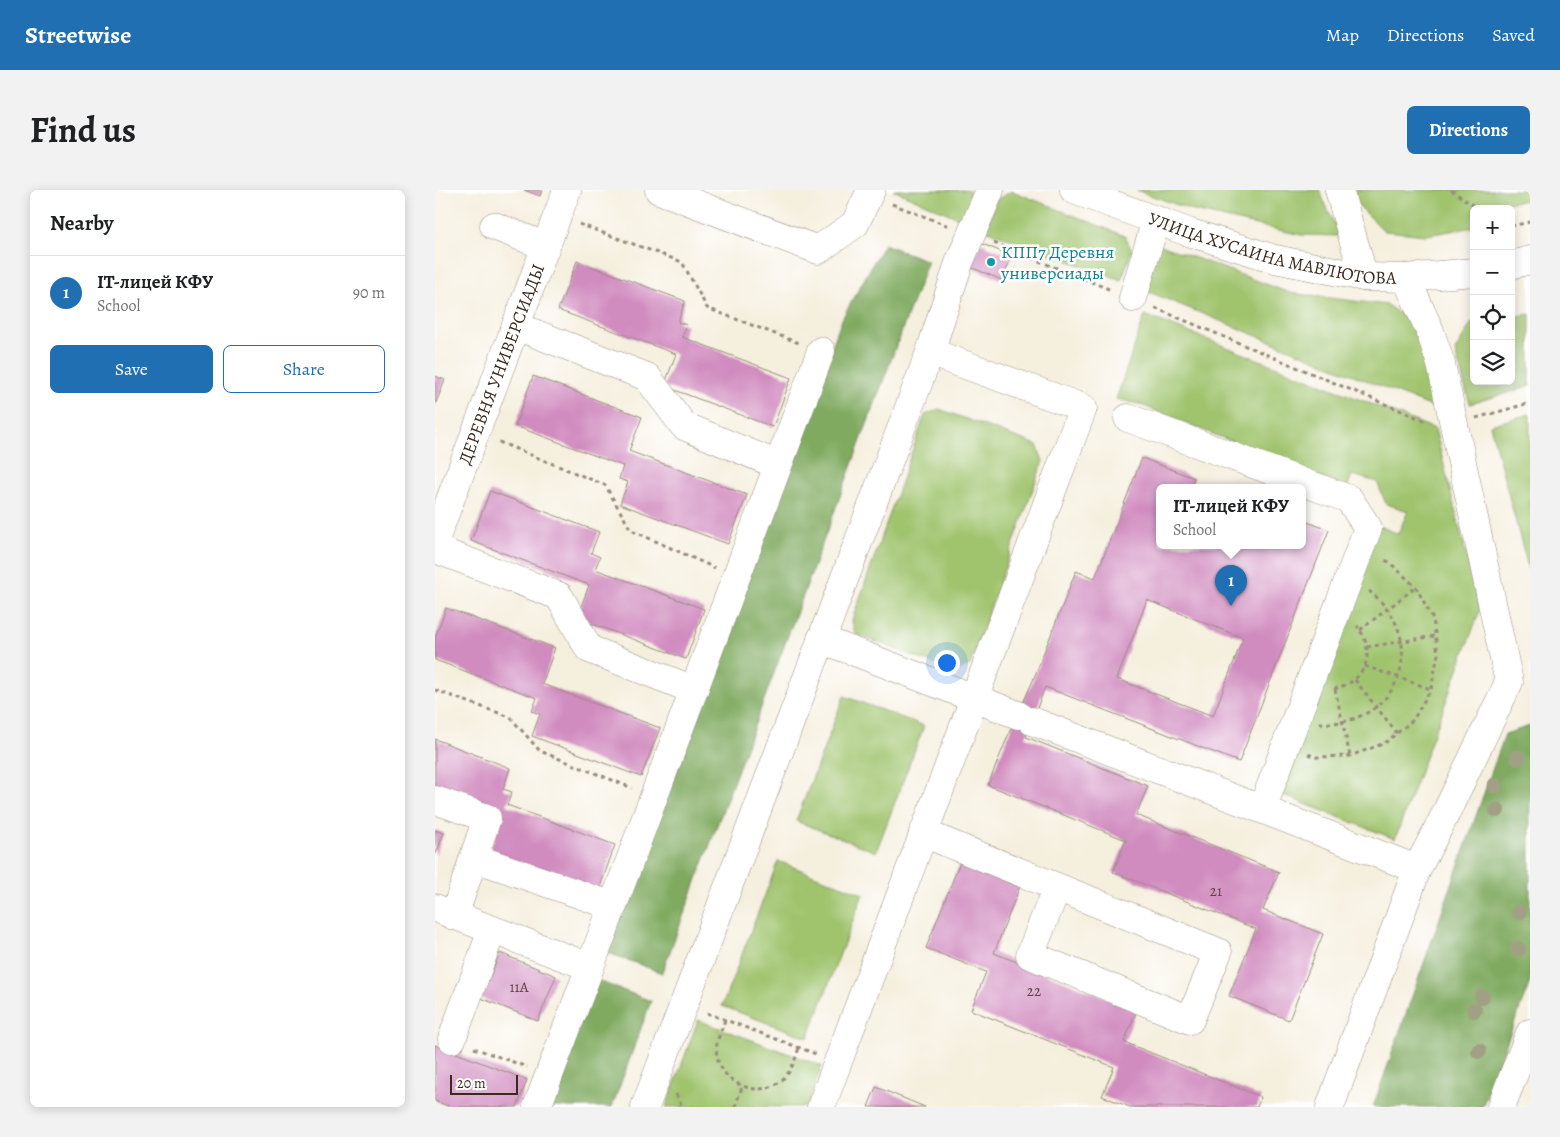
<!DOCTYPE html>
<meta charset="utf-8">
<style>
body{margin:0;font-family:Alegreya,serif;background:#f2f2f2;color:#202124}
.controls{position:absolute;right:15px;top:15px;display:grid;overflow:hidden;border-radius:8px;box-shadow:0 2px 12px #0003}
.controls button{width:45px;height:45px;display:grid;place-items:center;padding:0;border:0;border-bottom:1px solid #e0e0e0;background:#fff;color:#202124;font:25px sans-serif}
.scale{position:absolute;left:15px;bottom:12px;width:68px;box-sizing:border-box;padding-left:5px;border:2px solid #3b2a1e;border-top:0;font-size:14px;line-height:18px;white-space:nowrap;color:#3b2a1e;-webkit-text-stroke:4px #fff;paint-order:stroke}
.you{position:absolute;left:511px;top:472px;width:18px;height:18px;margin:-12px;border:4px solid #fff;border-radius:50%;background:#1a73e8;box-shadow:0 0 0 8px #1a73e833}
.badge{display:grid;place-items:center;width:32px;height:32px;border-radius:50%;background:#1f6fb2;color:#fff;font-size:16px;font-weight:700}
.pin{position:absolute;translate:-50% -41px;filter:drop-shadow(0 1px 2px #0008)}
.pin::after{content:'';position:absolute;top:26px;width:18px;height:15px;background:inherit;clip-path:polygon(0 0,100% 0,50% 100%)}
.popup{position:absolute;left:721px;top:294px;width:150px;height:65px;box-sizing:border-box;display:grid;place-content:center;border-radius:8px;background:#fff;filter:drop-shadow(0 1px 4px #0005);font-size:16px;white-space:nowrap;color:#757577}
.popup b{font-size:19px;color:#202124}
.popup::after{content:'';position:absolute;left:50%;top:100%;margin-left:-10px;border:10px solid transparent;border-top-color:#fff}
.list{margin:0;padding:0;list-style:none}
h2{display:flex;justify-content:space-between;align-items:center;height:65px;margin:0;padding:0 20px;font-size:21px}
h2 small{font-size:16px;font-weight:400;color:#757577}
.list li{display:grid;grid-template-columns:32px 1fr auto;gap:15px;align-items:center;box-sizing:border-box;height:75px;padding:0 20px;border-top:1px solid #e0e0e0}
.list b{display:block;font-size:19px;white-space:nowrap}
.list p{margin:0;font-size:16px;white-space:nowrap;color:#757577}
.list em{font-size:16px;font-style:normal;color:#757577}
.actions{display:flex;gap:10px;padding:15px 20px}
.actions a{flex:1;padding:11px 0;border:1px solid #1f6fb2;border-radius:8px;text-align:center;font-size:18px;color:#1f6fb2}
.actions .main{background:#1f6fb2;color:#fff}
.icon{flex:none;width:28px;height:28px;fill:none;stroke:currentColor;stroke-width:2;stroke-linecap:round;stroke-linejoin:round}
.map{position:relative;flex:none;width:1095px;height:917px;overflow:hidden;border-radius:8px}
header{display:flex;align-items:center;gap:30px;box-sizing:border-box;height:70px;padding:0 25px;background:#1f6fb2;color:#fff}
header strong{font-size:24px}
nav{display:flex;gap:28px;margin-inline-start:auto;font-size:18px}
.intro{display:flex;align-items:center;justify-content:space-between;box-sizing:border-box;height:120px;padding:0 30px}
h1{margin:0;font-size:35px}
.button{padding:12px 22px;border-radius:8px;background:#1f6fb2;color:#fff;font-size:18px;font-weight:700}
main{display:flex;gap:30px;padding:0 30px}
aside{flex:1;background:#fff;border-radius:8px;box-shadow:0 2px 12px #0003}
.map>svg:first-child{display:block}
.green{fill:#a0c46e;stroke:#6e7746}
.forest{fill:#80aa61;stroke:#5e6a40}
.building{fill:#d08bbf;fill-rule:evenodd}
.lines{fill:none;stroke-linecap:round;stroke-linejoin:round}
.minor-casing{stroke:#988c7e;stroke-width:29}
.path{stroke:#988c7e;stroke-width:3;stroke-dasharray:4 4;stroke-linecap:butt}
.minor{stroke:#fff;stroke-width:28}
.tree{fill:#a2a084}
.culture-dot{fill:#0f9aa8;stroke:#fff;stroke-width:2}
.labels{text-anchor:middle;stroke-width:5;stroke-linejoin:round;paint-order:stroke}
.number-label{font-size:15px;fill:#604246}
.street-label{font-size:18px;fill:#3b2a1e;stroke:#fff}
.culture-label{font-size:18px;fill:#0d838f;stroke:#fff;text-anchor:start}
</style>
<header>
<strong>Streetwise</strong>
<nav><a>Map</a><a>Directions</a><a>Saved</a></nav>
</header>
<div class="intro"><h1>Find us</h1><a class="button">Directions</a></div>
<main>
<aside>
<h2>Nearby<small></small></h2>
<ul class="list">
<li><span class="badge">1</span><div><b>IT-лицей КФУ</b><p>School</p></div><em>90 m</em></li>
</ul>
<div class="actions"><a class="main">Save</a><a>Share</a></div>
</aside>
<div class="map">
<svg width="1095" height="917" viewBox="0 0 1095 917">
<rect width="100%" height="100%" fill="#fff"/>
<filter id="ink" filterUnits="userSpaceOnUse"><feTurbulence type="fractalNoise" baseFrequency=".02" numOctaves="2"/><feDisplacementMap in="SourceGraphic" scale="10" xChannelSelector="R" yChannelSelector="G"/><feConvolveMatrix kernelMatrix="1 2 1 2 8 2 1 2 1" color-interpolation-filters="sRGB"/></filter>
<filter id="wash" filterUnits="userSpaceOnUse"><feTurbulence type="fractalNoise" baseFrequency=".0096" numOctaves="4" result="noise"/><feDisplacementMap in="SourceGraphic" scale="20" xChannelSelector="R" yChannelSelector="G"/><feGaussianBlur stdDeviation="1.12" result="paint"/><feColorMatrix in="noise" values="0 0 0 0 0 0 0 0 0 0 0 0 0 0 0 0 0 1.4 0 .05"/><feComposite in="paint" operator="in"/></filter>
<g filter="url(#wash)">
<rect width="100%" height="100%" fill="#f5efde"/>
<path class="green" d="M458 0H535V18L526 29Z
M701 0H885L890 15 906 46 866 45 759 21Z
M919 0H1095V10L1051 15 1050 19H1039V37L992 45 949 41 923 15Z
M577 1 690 46 697 61 686 90 551 40 562 9Z
M723 54 855 103 952 115 975 131 990 168 1002 219 709 100Z
M1095 124V196L1035 214 1020 161 1037 132H1039V191H1076V127Z
M710 125 1000 239 1045 420 960 649 842 603 940 334 963 344 973 321 951 314 942 292 917 285 912 298 704 214 681 209Z
M504 219 602 255 608 271 535 475 520 482 420 444 417 430 490 225Z
M1095 224V385L1055 235Z
M409 506 489 536 441 662 361 631Z
M343 671 428 704 373 848 287 816Z
M263 830 387 876 372 917H231Z"/>
<path class="forest" d="M449 54 493 71 227 783 168 761 408 127Z
M1095 536V792L1047 917H938L1070 544Z
M158 789 216 811 177 917H110Z"/>
<g id="blocks">
<path class="building" d="M89 0H107L105 6Z
M545 53 577 66 567 90 535 77Z
M142 71 250 111 243 132 252 135 247 147 356 188 338 237 229 196 241 164 123 120Z
M0 186 10 190 0 215Z
M98 186 207 227 194 261 312 305 293 354 185 314 193 292 184 289 188 276 80 236Z
M707 268 759 288 756 297H725V355H867V330L894 340 804 572 610 497 591 547 713 596 701 625 844 682 828 720 888 744 854 830 794 806 821 739 678 682 691 650 553 595 575 541 597 493 641 381 660 388ZM712 410 808 448 778 526 682 489Z
M55 301 164 342 156 363 165 367 160 379 269 419 251 469 142 428 154 395 36 351Z
M11 418 120 458 107 494 225 538 206 587 97 546 105 524 97 521 102 508 0 470V448Z
M0 549 75 578 68 599 77 602 72 615 180 655 162 705 53 664 66 630 0 605Z
M0 640 9 643 0 666Z
M525 672 585 696 559 763 702 820 689 852 826 907 822 917H695L667 906 679 877 536 820 551 782 491 758Z
M65 763 121 786 103 831 46 808Z
M0 855 92 890 82 917H16L0 911Z
M441 897 490 917H433Z"/>
</g>
</g>
<g filter="url(#ink)">
<use href="#blocks" fill-opacity="0" stroke="#988c7e" stroke-width="1"/>
<g class="lines">
<g class="minor-casing">
<g id="minor">
<path d="M224 0 383 60 420 34 436 0"/>
<path id="s1" d="M639 0 753 42 840 69 929 87 971 88 1039 82"/>
<path d="M904 0 929 87"/>
<path d="M59 36 110 56"/>
<path d="M1076 75 1095 70"/>
<path d="M698 108 721 30"/>
<path d="M81 136 212 187 249 236 343 275"/>
<path d="M495 162 524 73 555 0"/>
<path d="M693 228 914 309 933 338 827 619"/>
<path id="s2" d="M0 350 132 0"/>
<path d="M0 359 124 406 154 459 259 500"/>
<path d="M386 449 583 525"/>
<path d="M597 531 982 679"/>
<path d="M0 610 52 628 19 726"/>
<path d="M488 643 783 762 755 830 595 765 622 697"/>
<path d="M40 668 178 716"/>
<path d="M0 718 155 777 102 917"/>
<path d="M155 777 386 161"/>
<path d="M17 849 57 740"/>
<path d="M210 917 495 162 648 218 386 917"/>
<path d="M895 917 982 679 1009 627 1074 492 1006 174 995 141 971 88"/>
<path d="M1066 917 1095 843"/>
</g>
</g>
<path class="path" d="M1016 0 1043 19
M457 14 514 36
M144 34 247 72 272 118 364 153
M1076 36 1095 32
M559 53 674 99
M720 118 993 232
M1041 228 1095 213
M64 252 170 295 196 340 280 378
M925 440 981 397
M932 457 1000 446
M930 476 996 499
M920 490 962 543
M899 499C932 491 942 462 922 436
M900 499 915 566
M0 500 75 527 105 561 197 598
M884 533C964 538 998 450 934 401
M873 564 881 567 915 566 950 553 978 530 996 499 1003 464 998 429 981 397 954 372 947 369
M272 823 381 864
M290 830C286 842 279 854 282 867 288 895 327 911 349 888 357 880 360 869 364 858
M39 858 92 877
M241 904 247 917
M300 917 307 897"/>
<use href="#minor" class="minor"/>
</g>
<g class="tree">
<circle cx="1083" cy="568" r="8"/>
<circle cx="1060" cy="596" r="8"/>
<circle cx="1062" cy="620" r="8"/>
<circle cx="1084" cy="722" r="8"/>
<circle cx="1083" cy="759" r="8"/>
<circle cx="1047" cy="807" r="8"/>
<circle cx="1039" cy="820" r="8"/>
<circle cx="1044" cy="861" r="8"/>
</g>
</g>
<circle class="culture-dot" cx="556" cy="72" r="5"/>
<g class="labels">
<g class="number-label">
<text x="781" y="706">21</text>
<text x="84" y="802">11А</text>
<text x="599" y="806">22</text>
</g>
<g class="street-label">
<text dy="6" stroke="none"><textPath href="#s1" startOffset="208">УЛИЦА ХУСАИНА МАВЛЮТОВА</textPath></text>
<text dy="6" stroke="none"><textPath href="#s2" startOffset="188">ДЕРЕВНЯ УНИВЕРСИАДЫ</textPath></text>
</g>
<g class="culture-label">
<text x="566" y="68">КПП7 Деревня<tspan x="566" dy="21">универсиады</tspan></text>
</g>
</g>
</svg>
<div class="controls">
<button>+</button>
<button>−</button>
<button><svg class="icon" aria-label="locate" viewBox="0 0 24 24"><circle cx="12" cy="12" r="6"/><path d="M12 2v4M12 18v4M2 12h4M18 12h4"/></svg></button>
<button><svg class="icon" aria-label="layers" viewBox="0 0 24 24"><path d="M12 4l9 5-9 5-9-5zM3 14l9 5 9-5"/></svg></button>
</div>
<div class="scale">20 m</div>
<div class="you"></div>
<div class="pin badge" style="left:796px;top:416px">1</div>
<div class="popup"><b>IT-лицей КФУ</b>School</div>
</div>
</main>
